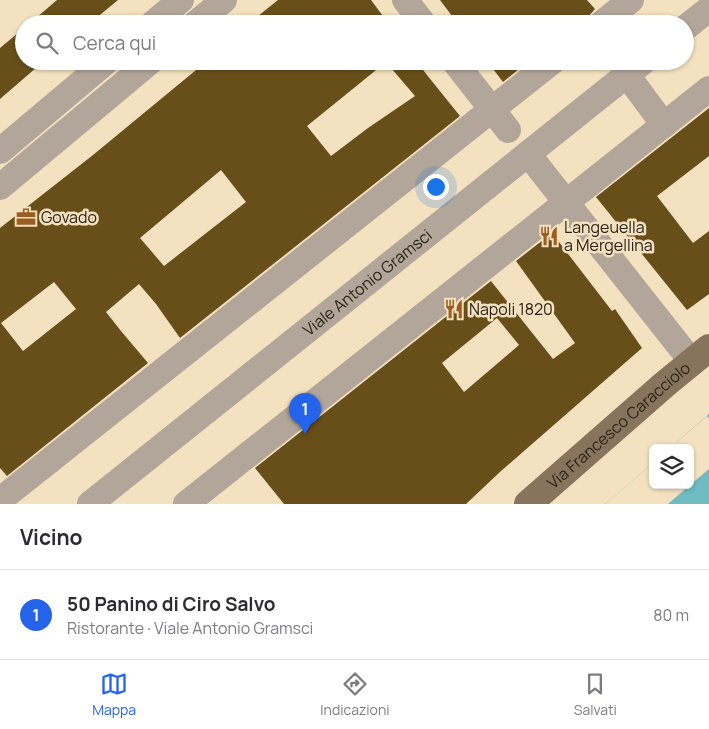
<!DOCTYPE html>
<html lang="it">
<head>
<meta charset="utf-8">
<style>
  body { margin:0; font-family:Manrope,sans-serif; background:#f2f2f3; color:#2b2b33 }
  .controls { position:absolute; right:15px; bottom:15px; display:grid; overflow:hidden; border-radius:8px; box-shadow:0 1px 4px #0004 }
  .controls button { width:45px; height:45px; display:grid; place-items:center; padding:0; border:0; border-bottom:1px solid #e1e1e2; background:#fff; color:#2b2b33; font:25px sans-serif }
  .you { position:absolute; left:435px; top:186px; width:18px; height:18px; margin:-12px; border:4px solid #fff; border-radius:50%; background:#1a73e8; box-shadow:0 0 0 8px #1a73e833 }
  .badge { display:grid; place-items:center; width:32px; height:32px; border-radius:50%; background:#2563eb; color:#fff; font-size:16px; font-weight:700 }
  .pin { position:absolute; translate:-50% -41px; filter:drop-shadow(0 1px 2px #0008) }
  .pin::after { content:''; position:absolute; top:26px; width:18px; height:15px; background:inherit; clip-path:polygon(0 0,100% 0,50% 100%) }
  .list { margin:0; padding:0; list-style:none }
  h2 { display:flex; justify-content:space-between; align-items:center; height:65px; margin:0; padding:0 20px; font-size:21px }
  h2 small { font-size:16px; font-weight:400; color:#7c7c81 }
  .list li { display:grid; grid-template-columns:32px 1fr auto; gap:15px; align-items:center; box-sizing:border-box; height:90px; padding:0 20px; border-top:1px solid #e1e1e2 }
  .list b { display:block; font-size:19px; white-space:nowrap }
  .list p { margin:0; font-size:16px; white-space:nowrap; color:#7c7c81 }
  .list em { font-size:16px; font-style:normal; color:#7c7c81 }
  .icon { flex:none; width:28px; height:28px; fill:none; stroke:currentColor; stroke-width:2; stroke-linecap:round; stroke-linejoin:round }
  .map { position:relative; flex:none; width:709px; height:504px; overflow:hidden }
  .search { position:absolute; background:#fff; box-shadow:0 1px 4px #0004; left:15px; right:15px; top:15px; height:55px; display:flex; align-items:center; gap:12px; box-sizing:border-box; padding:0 18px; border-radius:28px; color:#7c7c81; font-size:19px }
  .sheet { height:155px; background:#fff }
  nav { display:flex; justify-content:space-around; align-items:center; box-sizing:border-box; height:70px; border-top:1px solid #e1e1e2; background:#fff; font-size:14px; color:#7c7c81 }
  nav a { display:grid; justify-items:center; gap:2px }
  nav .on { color:#2563eb }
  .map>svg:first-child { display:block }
  .water { fill:#6ebbc2 }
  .pier { fill:#f4e1bf }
  .building { fill:#684f1a; fill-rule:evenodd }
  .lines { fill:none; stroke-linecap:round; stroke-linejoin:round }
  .minor { stroke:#b2a69a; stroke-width:26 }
  .major { stroke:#88735d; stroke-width:28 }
  .labels { text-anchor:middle; stroke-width:5; stroke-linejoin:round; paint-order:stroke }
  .poi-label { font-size:16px; fill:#2b2417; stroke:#f4e1bf; text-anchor:start }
  .street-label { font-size:16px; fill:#2b2417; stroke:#f4e1bf }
</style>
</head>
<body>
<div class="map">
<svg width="709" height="504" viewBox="0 0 709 504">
  <rect width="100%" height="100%" fill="#f4e1bf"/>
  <!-- water -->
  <path class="water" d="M709,414V504H605L653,463V485H690V448H670Z"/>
  <!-- pier -->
  <g class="pier">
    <path d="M707,416L709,419V469L690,485V448H670Z"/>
    <path d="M653,463V485H690L668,504H605Z"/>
  </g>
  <!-- building -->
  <g class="building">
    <path d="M57,0H118L89,24H29Z"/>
    <path d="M278,0H371L389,24H248Z"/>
    <path d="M440,0H587L595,9L587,18L586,24H458Z"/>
    <path d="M24,28V61H44L0,99V48Z"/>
    <path d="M207,61H416L431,80L460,116L180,338L156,304L139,284L106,312L121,331L148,363L7,476L0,468V228L93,155ZM386,62L415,96L368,128L331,156L307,126ZM221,170L246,202L164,266L140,238ZM54,282L76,309L23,351L1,323Z"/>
    <path d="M487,61H529L503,82Z"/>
    <path d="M709,108V156L657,196L693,243L709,231V294L687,310L596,197Z"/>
    <path d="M552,233L612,311L615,309L642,348L501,471L466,504H284L255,468L491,281L553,359L575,343L516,261ZM497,318L519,345L464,392L442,363Z"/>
  </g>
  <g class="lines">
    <!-- minor -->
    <g class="minor">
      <path d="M405,0L424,24"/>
      <path d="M152,24L181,0"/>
      <path d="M195,24L224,0"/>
      <path d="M601,24L631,0"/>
      <path d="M685,28L709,9"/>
      <path d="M454,61L508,130"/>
      <path d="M627,75L664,125"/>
      <path d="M0,151L107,61"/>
      <path d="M528,154L692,362"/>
      <path d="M0,187L151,61"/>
      <path d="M0,500L553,61"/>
      <path id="s1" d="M90,504L644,61"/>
      <path d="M186,504L709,89"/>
    </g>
    <!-- major -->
    <path class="major" id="s2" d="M528,504L665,384L709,348"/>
  </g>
  <!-- icons -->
  <defs>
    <symbol id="office-bare" viewBox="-9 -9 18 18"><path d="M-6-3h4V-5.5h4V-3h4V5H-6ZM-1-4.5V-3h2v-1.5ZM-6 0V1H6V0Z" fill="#9b5e21" stroke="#f4e1bf" stroke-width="2.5" paint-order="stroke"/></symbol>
    <symbol id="restaurant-bare" viewBox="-9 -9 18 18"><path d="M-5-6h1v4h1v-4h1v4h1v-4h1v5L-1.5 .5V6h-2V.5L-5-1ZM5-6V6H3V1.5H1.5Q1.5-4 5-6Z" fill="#9b5e21" stroke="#f4e1bf" stroke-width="2.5" paint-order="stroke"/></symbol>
  </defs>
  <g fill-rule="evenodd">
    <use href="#office-bare" x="12" y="203" width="28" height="28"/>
    <use href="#restaurant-bare" x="535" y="222" width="28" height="28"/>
    <use href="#restaurant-bare" x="440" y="295" width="28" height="28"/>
  </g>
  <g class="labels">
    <!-- poi labels -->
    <g class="poi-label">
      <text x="41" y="223">Govado</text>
      <text x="564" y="233">Langeuella<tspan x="564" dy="18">a Mergellina</tspan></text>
      <text x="469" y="315">Napoli 1820</text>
    </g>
    <!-- street labels -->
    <g class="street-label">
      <text dy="6" stroke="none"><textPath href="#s1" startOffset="355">Viale Antonio Gramsci</textPath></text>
      <text dy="6" stroke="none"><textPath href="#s2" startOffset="120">Via Francesco Caracciolo</textPath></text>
    </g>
  </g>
</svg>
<div class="controls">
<button><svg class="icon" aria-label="layers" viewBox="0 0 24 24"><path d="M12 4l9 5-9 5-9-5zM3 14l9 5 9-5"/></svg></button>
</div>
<div class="you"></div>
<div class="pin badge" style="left:305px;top:434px">1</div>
<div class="search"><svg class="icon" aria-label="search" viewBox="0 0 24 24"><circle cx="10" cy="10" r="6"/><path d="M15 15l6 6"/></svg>Cerca qui</div>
</div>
<section class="sheet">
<h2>Vicino<small></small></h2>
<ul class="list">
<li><span class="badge">1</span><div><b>50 Panino di Ciro Salvo</b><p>Ristorante · Viale Antonio Gramsci</p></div><em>80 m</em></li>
</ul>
</section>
<nav>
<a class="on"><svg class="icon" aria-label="map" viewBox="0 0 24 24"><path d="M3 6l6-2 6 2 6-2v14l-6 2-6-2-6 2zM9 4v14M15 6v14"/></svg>Mappa</a>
<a><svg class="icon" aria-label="directions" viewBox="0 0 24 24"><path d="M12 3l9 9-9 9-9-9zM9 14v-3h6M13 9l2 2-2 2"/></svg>Indicazioni</a>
<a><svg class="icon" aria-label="saved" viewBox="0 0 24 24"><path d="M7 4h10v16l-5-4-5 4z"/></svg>Salvati</a>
</nav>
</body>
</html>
